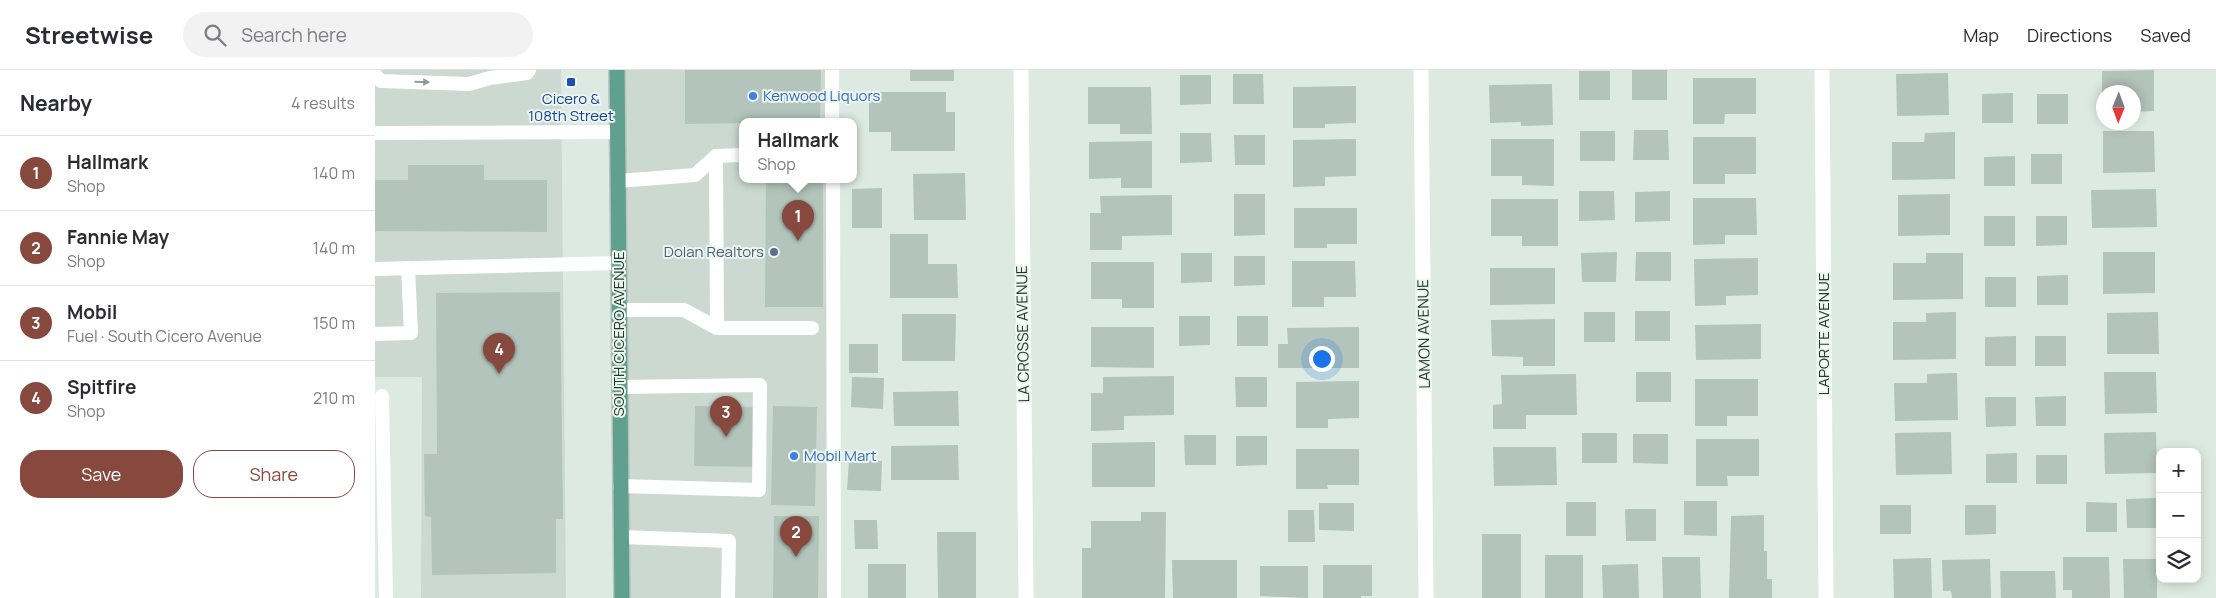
<!DOCTYPE html>
<html lang="en">
<head>
<meta charset="utf-8">
<style>
  body { margin:0; font-family:Manrope,sans-serif; background:#f2f2f3; color:#2b2b33 }
  .controls { position:absolute; right:15px; bottom:15px; display:grid; overflow:hidden; border-radius:10px; box-shadow:0 2px 12px #0003 }
  .controls button { width:45px; height:45px; display:grid; place-items:center; padding:0; border:0; border-bottom:1px solid #e1e1e2; background:#fff; color:#2b2b33; font:25px sans-serif }
  .compass { position:absolute; left:1721px; top:15px; width:45px; height:45px; border-radius:50%; background:#fff; box-shadow:0 2px 12px #0003; rotate:181deg }
  .you { position:absolute; left:946px; top:288px; width:18px; height:18px; margin:-12px; border:4px solid #fff; border-radius:50%; background:#1a73e8; box-shadow:0 0 0 8px #1a73e833 }
  .badge { display:grid; place-items:center; width:32px; height:32px; border-radius:50%; background:#87493e; color:#fff; font-size:16px; font-weight:700 }
  .pin { position:absolute; translate:-50% -41px; filter:drop-shadow(0 1px 2px #0008) }
  .pin::after { content:''; position:absolute; top:26px; width:18px; height:15px; background:inherit; clip-path:polygon(0 0,100% 0,50% 100%) }
  .popup { position:absolute; left:364px; top:48px; width:118px; height:65px; box-sizing:border-box; display:grid; place-content:center; border-radius:10px; background:#fff; filter:drop-shadow(0 1px 4px #0005); font-size:16px; white-space:nowrap; color:#7c7c81 }
  .popup b { font-size:19px; color:#2b2b33 }
  .popup::after { content:''; position:absolute; left:50%; top:100%; margin-left:-10px; border:10px solid transparent; border-top-color:#fff }
  .list { margin:0; padding:0; list-style:none }
  h2 { display:flex; justify-content:space-between; align-items:center; height:65px; margin:0; padding:0 20px; font-size:21px }
  h2 small { font-size:16px; font-weight:400; color:#7c7c81 }
  .list li { display:grid; grid-template-columns:32px 1fr auto; gap:15px; align-items:center; box-sizing:border-box; height:75px; padding:0 20px; border-top:1px solid #e1e1e2 }
  .list b { display:block; font-size:19px; white-space:nowrap }
  .list p { margin:0; font-size:16px; white-space:nowrap; color:#7c7c81 }
  .list em { font-size:16px; font-style:normal; color:#7c7c81 }
  .actions { display:flex; gap:10px; padding:15px 20px }
  .actions a { flex:1; padding:11px 0; border:1px solid #87493e; border-radius:20px; text-align:center; font-size:18px; color:#87493e }
  .actions .main { background:#87493e; color:#fff }
  .icon { flex:none; width:28px; height:28px; fill:none; stroke:currentColor; stroke-width:2; stroke-linecap:round; stroke-linejoin:round }
  .map { position:relative; flex:none; width:1841px; height:528px; overflow:hidden }
  header { display:flex; align-items:center; gap:30px; box-sizing:border-box; height:70px; padding:0 25px; background:#fff; border-bottom:1px solid #e1e1e2 }
  header strong { font-size:24px }
  nav { display:flex; gap:28px; margin-inline-start:auto; font-size:18px }
  .search { width:350px; height:45px; background:#f2f2f3; display:flex; align-items:center; gap:12px; box-sizing:border-box; padding:0 18px; border-radius:28px; color:#7c7c81; font-size:19px }
  main { display:flex }
  aside { flex:1; background:#fff }
  .map>svg:first-child { display:block }
  .built { fill:#cbd9d2 }
  .building { fill:#b2c4bc }
  .lines { fill:none; stroke-linecap:round; stroke-linejoin:round }
  .primary-casing { stroke:#bcc4c1; stroke-width:18 }
  .service { stroke:#fff; stroke-width:14 }
  .minor { stroke:#fff; stroke-width:15 }
  .primary { stroke:#5fa18d; stroke-width:15 }
  .oneway { fill:#8e9c98 }
  .transit-dot { fill:#1a4fb4; stroke:#edf6f1; stroke-width:2 }
  .shop-dot { fill:#3f7fe0; stroke:#edf6f1; stroke-width:2 }
  .service-dot { fill:#5c6f8a; stroke:#edf6f1; stroke-width:2 }
  .labels { text-anchor:middle; stroke-width:4; stroke-linejoin:round; paint-order:stroke }
  .shop-label { font-size:15px; fill:#366cbe; stroke:#edf6f1; text-anchor:start }
  .transit-label { font-size:15px; fill:#164399; stroke:#edf6f1 }
  .service-label { font-size:15px; fill:#4e5e75; stroke:#edf6f1; text-anchor:end }
  .street-label { font-size:15px; fill:#1e3930; stroke:#edf6f1 }
</style>
</head>
<body>
<header>
<strong>Streetwise</strong>
<div class="search"><svg class="icon" aria-label="search" viewBox="0 0 24 24"><circle cx="10" cy="10" r="6"/><path d="M15 15l6 6"/></svg>Search here</div>
<nav><a>Map</a><a>Directions</a><a>Saved</a></nav>
</header>
<main>
<aside>
<h2>Nearby<small>4 results</small></h2>
<ul class="list">
<li><span class="badge">1</span><div><b>Hallmark</b><p>Shop</p></div><em>140 m</em></li>
<li><span class="badge">2</span><div><b>Fannie May</b><p>Shop</p></div><em>140 m</em></li>
<li><span class="badge">3</span><div><b>Mobil</b><p>Fuel · South Cicero Avenue</p></div><em>150 m</em></li>
<li><span class="badge">4</span><div><b>Spitfire</b><p>Shop</p></div><em>210 m</em></li>
</ul>
<div class="actions"><a class="main">Save</a><a>Share</a></div>
</aside>
<div class="map">
<svg width="1841" height="528" viewBox="0 0 1841 528">
  <rect width="100%" height="100%" fill="#ddeae3"/>
  <!-- built -->
  <g class="built">
    <path d="M0,0H186L191,528H46L47,307H0Z"/>
    <path d="M242,0H457V52H368V110H458L459,528H247Z"/>
  </g>
  <!-- building -->
  <g class="building">
    <path d="M310,0H446L445,52L310,54Z"/>
    <rect x="535" y="0" width="44" height="11"/>
    <rect x="1257" y="0" width="35" height="30"/>
    <path d="M1779,0V41L1758,42V22H1727V1Z"/>
    <rect x="1204" y="1" width="31" height="29"/>
    <path d="M1573,3L1574,45L1522,46L1521,4Z"/>
    <path d="M858,4H888L889,34H858Z"/>
    <path d="M805,5H836V34L805,35Z"/>
    <path d="M1318,8H1381V44H1350L1349,54H1318Z"/>
    <path d="M1177,14L1178,55L1146,56V52L1115,53L1114,15Z"/>
    <path d="M981,16V53L950,54V58H918V17Z"/>
    <path d="M713,17H776L777,64H745V54H713Z"/>
    <path d="M494,22H571V42H580V81H516V62H494Z"/>
    <path d="M1638,23V53H1607V24Z"/>
    <rect x="1662" y="24" width="31" height="30"/>
    <path d="M1259,60H1293L1294,90H1258Z"/>
    <rect x="1205" y="61" width="35" height="30"/>
    <path d="M1728,61H1779L1780,102L1728,103Z"/>
    <path d="M1580,62V109L1517,110V72H1549L1550,63Z"/>
    <path d="M805,63H836L837,92L805,93Z"/>
    <path d="M859,65H890V95H860Z"/>
    <path d="M1318,67H1381V104H1350V114H1318Z"/>
    <path d="M981,69V106L950,107V116L918,117V70Z"/>
    <path d="M1116,69H1179V116L1147,115V106H1116Z"/>
    <path d="M777,71V118H746V108L714,109V72Z"/>
    <rect x="1656" y="84" width="31" height="30"/>
    <path d="M1640,86V116H1609V87Z"/>
    <path d="M33,95H109V110H172V162L0,161V110H33Z"/>
    <path d="M590,103L591,150H539L538,104Z"/>
    <path d="M391,110H448V237H390Z"/>
    <path d="M507,118V158H477V119Z"/>
    <path d="M1781,119L1782,157L1717,158L1716,120Z"/>
    <path d="M1204,121H1239L1240,150L1204,151Z"/>
    <path d="M1295,121V151L1260,152V122Z"/>
    <path d="M859,124H890V165L859,166Z"/>
    <path d="M1575,124V165L1523,166V125Z"/>
    <path d="M797,125V165L747,166V180H715V143H726L725,126Z"/>
    <path d="M1318,128H1381L1382,165H1350V174L1318,175Z"/>
    <path d="M1116,129H1183V176H1147V166H1116Z"/>
    <path d="M919,138H982V174H952V178H919Z"/>
    <rect x="1609" y="146" width="31" height="30"/>
    <path d="M1661,146H1692V175L1661,176Z"/>
    <path d="M515,164H553V194H582L583,228H515Z"/>
    <path d="M1242,182L1241,212H1207L1206,183Z"/>
    <path d="M1261,182H1296V211H1260Z"/>
    <path d="M1728,182H1780V223L1728,224Z"/>
    <path d="M806,183H837V212L806,213Z"/>
    <path d="M1551,183H1588V229L1518,230V193H1551Z"/>
    <path d="M859,186H890V215L859,216Z"/>
    <path d="M1383,188V225L1351,226V235L1320,236L1319,189Z"/>
    <path d="M917,191H980L981,227H949V237H917Z"/>
    <path d="M716,192H779V238H747V229H716Z"/>
    <path d="M1115,198H1180V234L1115,235Z"/>
    <path d="M1693,205V235H1662V206Z"/>
    <rect x="1610" y="207" width="31" height="30"/>
    <path d="M185,222L188,449H181V503L57,505L56,447L50,446L49,384H62L61,223Z"/>
    <rect x="1260" y="241" width="35" height="30"/>
    <rect x="1209" y="242" width="31" height="30"/>
    <path d="M1581,242V289L1518,290V252H1551V243Z"/>
    <path d="M1783,242L1784,284H1732V243Z"/>
    <path d="M527,244H581L580,291H527Z"/>
    <path d="M804,246H835V275L804,276Z"/>
    <rect x="862" y="246" width="31" height="30"/>
    <path d="M1180,249V296H1148V287L1117,286L1116,250Z"/>
    <path d="M1386,254V289L1321,290L1320,255Z"/>
    <path d="M716,257H779V298L716,297Z"/>
    <path d="M984,257V298H903V274H913L912,258Z"/>
    <path d="M1641,266V296H1610V267Z"/>
    <rect x="1660" y="266" width="31" height="30"/>
    <rect x="474" y="274" width="29" height="29"/>
    <rect x="1261" y="302" width="35" height="30"/>
    <path d="M1729,302H1781L1782,343L1730,344Z"/>
    <path d="M1582,303L1583,350L1520,351L1519,313H1552V304Z"/>
    <path d="M1201,304L1202,345H1151V359H1118V335L1127,334L1126,305Z"/>
    <path d="M799,306V345L749,346V360L716,361V323H728V307Z"/>
    <path d="M477,307L509,308L508,339L476,337Z"/>
    <path d="M860,307H892V337H861Z"/>
    <path d="M1320,309H1383V346H1352V356H1320Z"/>
    <path d="M984,311V348L953,349V358H921V312Z"/>
    <path d="M583,321L584,356H519L518,322Z"/>
    <path d="M1691,326V356H1661L1660,327Z"/>
    <path d="M1610,327H1641V356L1611,357Z"/>
    <path d="M320,336L382,337L381,397L319,396Z"/>
    <path d="M398,336L442,337L440,436L396,435Z"/>
    <path d="M1576,362L1577,404L1521,405L1520,363Z"/>
    <path d="M1781,362L1782,403L1730,404L1729,363Z"/>
    <rect x="1207" y="363" width="35" height="30"/>
    <path d="M1258,364H1293V394L1258,393Z"/>
    <path d="M809,365H841V395H810Z"/>
    <path d="M861,366H892V395L861,396Z"/>
    <path d="M1321,369H1384V406H1352L1353,416H1321Z"/>
    <path d="M780,372V417H717V373Z"/>
    <path d="M583,375L584,410H516V376Z"/>
    <path d="M1118,377H1181L1182,415L1119,416Z"/>
    <path d="M921,379H984V415H952L953,419H921Z"/>
    <path d="M1642,383V413H1611V384Z"/>
    <rect x="1661" y="385" width="31" height="29"/>
    <path d="M474,390L507,391L506,421L472,420Z"/>
    <path d="M1782,428V458H1752L1751,429Z"/>
    <path d="M1309,431H1342V466L1309,465Z"/>
    <rect x="1191" y="432" width="30" height="34"/>
    <path d="M1711,432L1742,433V462H1711Z"/>
    <path d="M944,433H979V461L944,460Z"/>
    <rect x="1505" y="435" width="31" height="29"/>
    <path d="M1590,435H1621V464L1590,465Z"/>
    <path d="M1250,439H1281V471H1251Z"/>
    <path d="M913,440H939L940,472H913Z"/>
    <path d="M766,442H791L790,528H707V478H716V451H766Z"/>
    <path d="M1389,445V481H1392V509H1397V528H1354L1356,446Z"/>
    <path d="M399,446H444L443,528H398Z"/>
    <path d="M479,450H502L503,479H480Z"/>
    <path d="M562,462H601V528H563Z"/>
    <rect x="1107" y="464" width="39" height="64"/>
    <rect x="1170" y="485" width="38" height="43"/>
    <path d="M1287,487H1325L1326,528H1288Z"/>
    <path d="M1688,487H1734L1735,528H1697V520H1688Z"/>
    <path d="M1556,488L1557,528H1519L1518,489Z"/>
    <path d="M1615,489L1616,528H1577L1576,521H1568L1567,490Z"/>
    <path d="M1748,489H1782V528H1749Z"/>
    <path d="M797,490H862V528H798Z"/>
    <rect x="493" y="494" width="38" height="34"/>
    <path d="M1263,494L1264,528H1228L1227,495Z"/>
    <path d="M948,495H997V526H986V528H948Z"/>
    <path d="M885,496H933V528L885,526Z"/>
    <path d="M1625,501H1680L1681,528H1626Z"/>
  </g>
  <g class="lines">
    <defs>
      <path id="primary" d="M242,0L247,528"/>
    </defs>
    <!-- primary casing -->
    <use href="#primary" class="primary-casing"/>
    <!-- service -->
    <g class="service">
      <path d="M457,0V52"/>
      <path d="M0,5L6,11L94,14L115,8L152,3L154,0"/>
      <path d="M0,63L243,62"/>
      <path d="M341,86L342,258"/>
      <path d="M458,110L459,528"/>
      <path d="M243,111L320,105L341,86L368,85"/>
      <path d="M0,199L244,193"/>
      <path d="M244,240H309L342,258H437"/>
      <path d="M0,264L36,263L33,198"/>
      <path d="M245,317L385,315L384,420L245,416"/>
      <path d="M7,326L11,528"/>
      <path d="M246,467L354,471L353,528"/>
    </g>
    <!-- minor -->
    <g class="minor">
      <path d="M646,0L651,528"/>
      <path d="M1046,0L1051,528"/>
      <path d="M1447,0L1451,528"/>
    </g>
    <!-- primary -->
    <use href="#primary" class="primary"/>
  </g>
  <!-- one-way arrows -->
  <defs><path id="oneway-solid" d="M-6-.8H1V-3.2L6.5 0L1 3.2V.8H-6Z" transform="scale(1.25)"/></defs>
  <use class="oneway" href="#oneway-solid" transform="translate(47 12) rotate(2)"/>
  <!-- markers -->
  <rect class="transit-dot" x="191" y="7" width="10" height="10" rx="2.5"/>
  <g class="shop-dot">
    <circle cx="378" cy="26" r="5"/>
    <circle cx="419" cy="386" r="5"/>
  </g>
  <circle class="service-dot" cx="399" cy="182" r="5"/>
  <g class="labels">
    <!-- shop labels -->
    <g class="shop-label">
      <text x="388" y="31">Kenwood Liquors</text>
      <text x="429" y="391">Mobil Mart</text>
    </g>
    <!-- transit labels -->
    <g class="transit-label">
      <text x="196" y="34">Cicero &amp;<tspan x="196" dy="17">108th Street</tspan></text>
    </g>
    <!-- service labels -->
    <g class="service-label">
      <text x="389" y="187">Dolan Realtors</text>
    </g>
    <!-- street labels -->
    <g class="street-label">
      <text transform="translate(244 264) rotate(-90)" y="5">SOUTH CICERO AVENUE</text>
      <text transform="translate(648 264) rotate(-91)" y="5">LA CROSSE AVENUE</text>
      <text transform="translate(1049 264) rotate(-91)" y="5">LAMON AVENUE</text>
      <text transform="translate(1449 264) rotate(-90)" y="5">LAPORTE AVENUE</text>
    </g>
  </g>
</svg>
<div class="controls">
<button>+</button>
<button>−</button>
<button><svg class="icon" aria-label="layers" viewBox="0 0 24 24"><path d="M12 4l9 5-9 5-9-5zM3 14l9 5 9-5"/></svg></button>
</div>
<svg class="compass" viewBox="-18 -18 36 36"><path d="M0-13l5 13h-10z" fill="#e53935"/><path d="M0 13l5-13h-10z" fill="#7c7c81"/></svg>
<div class="you"></div>
<div class="pin badge" style="left:423px;top:171px">1</div>
<div class="popup"><b>Hallmark</b>Shop</div>
<div class="pin badge" style="left:421px;top:487px">2</div>
<div class="pin badge" style="left:351px;top:367px">3</div>
<div class="pin badge" style="left:124px;top:304px">4</div>
</div>
</main>
</body>
</html>
